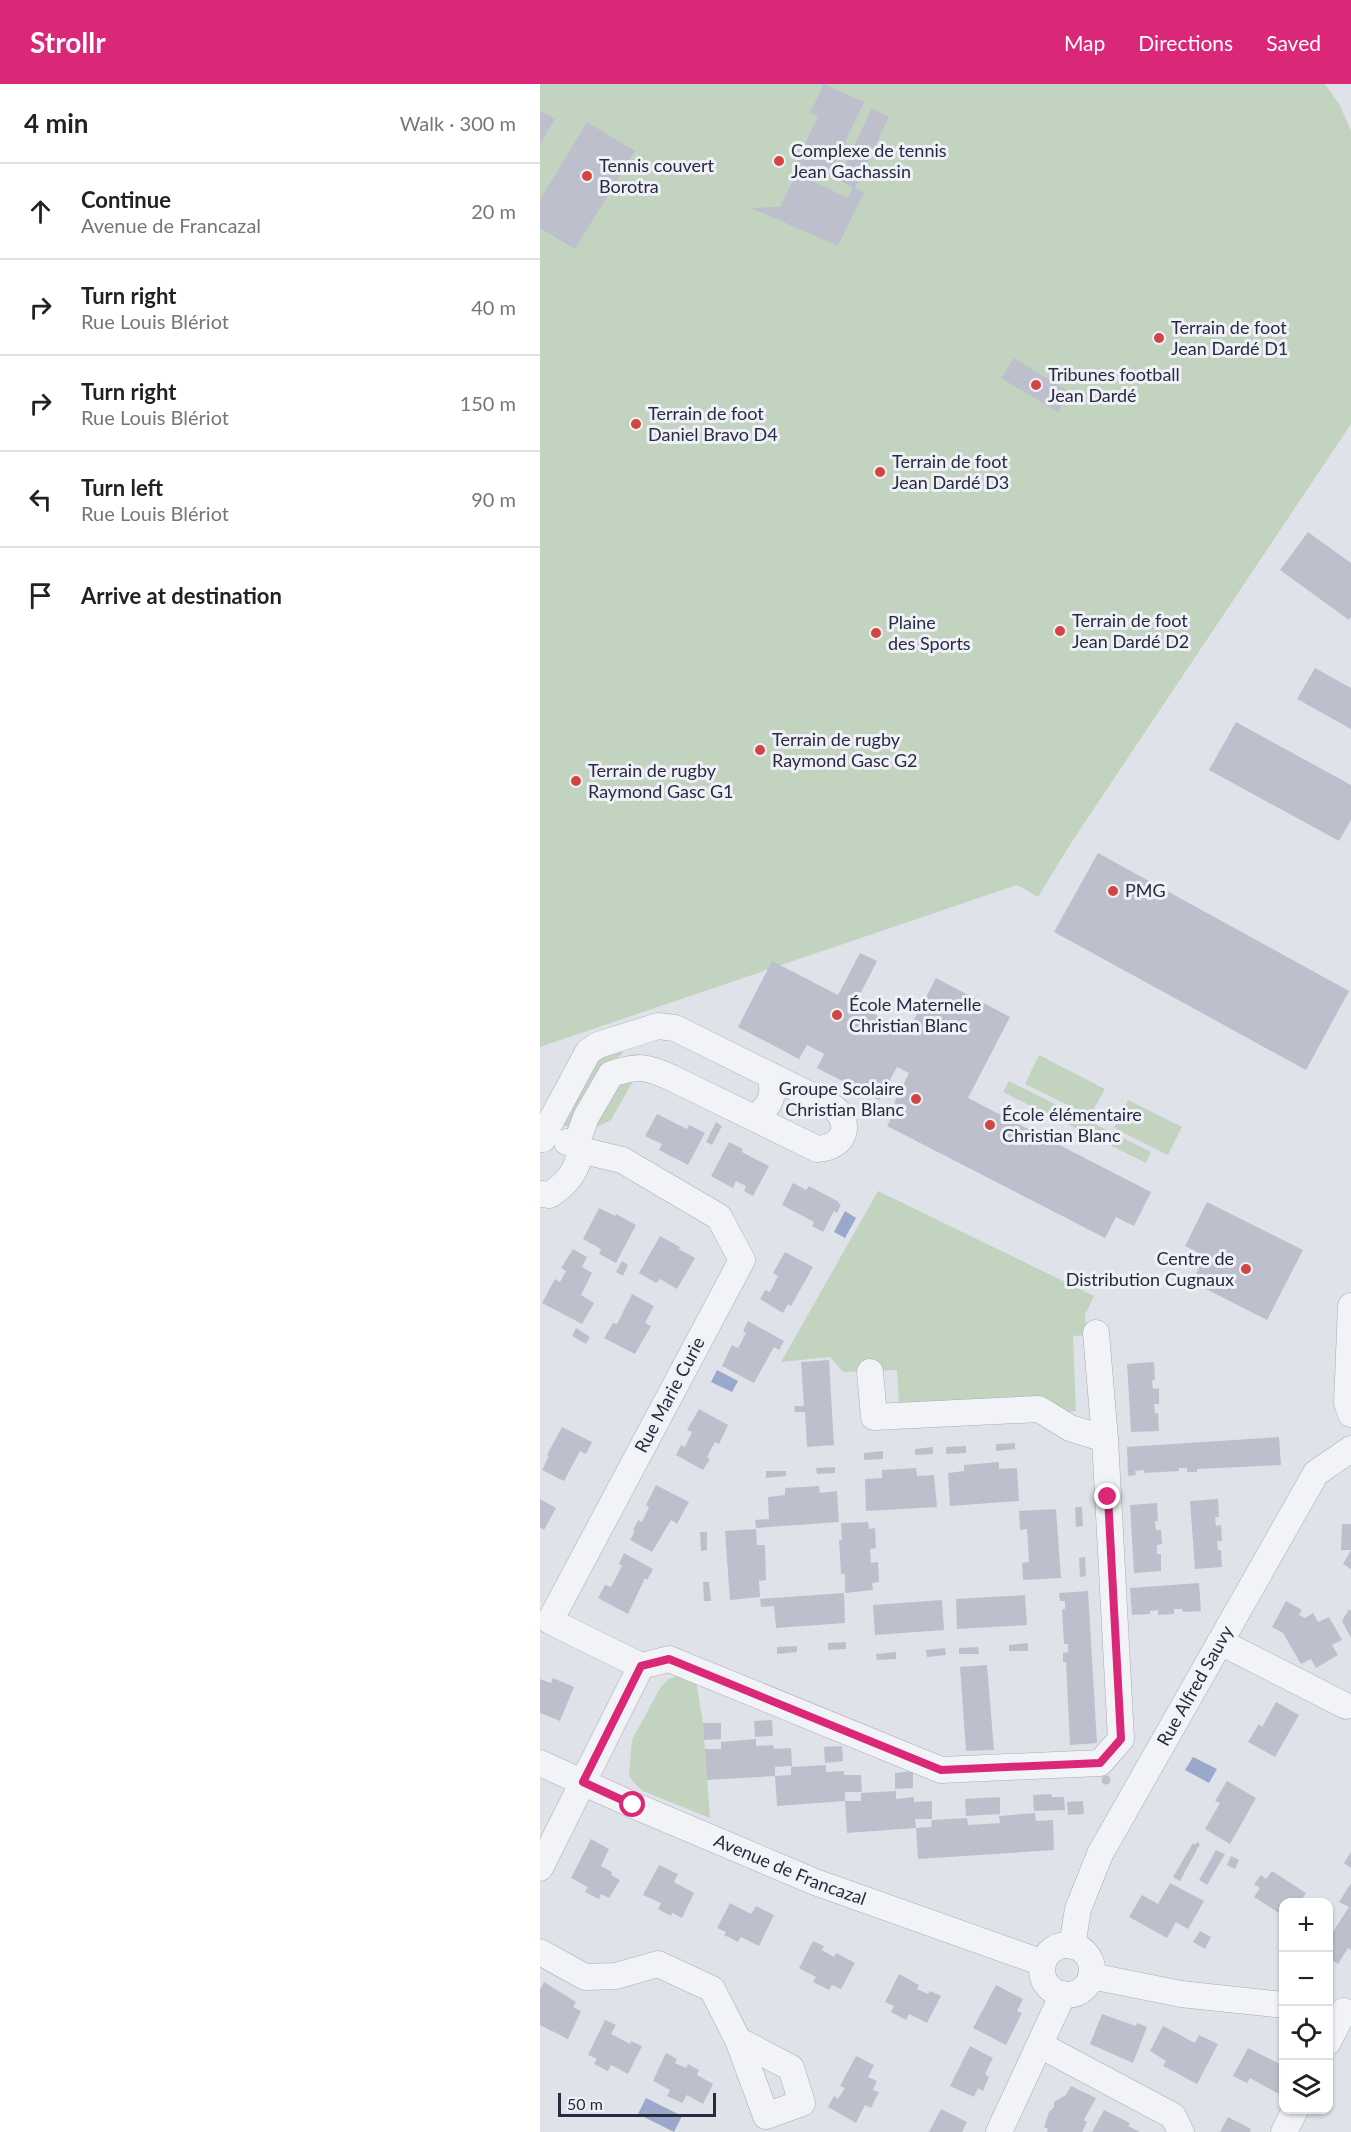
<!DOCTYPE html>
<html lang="en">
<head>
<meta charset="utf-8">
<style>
  body { margin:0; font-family:Lato,sans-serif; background:#f6f6f6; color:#222 }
  .controls { position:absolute; right:18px; bottom:18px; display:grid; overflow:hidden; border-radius:12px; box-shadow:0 2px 4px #0004 }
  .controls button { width:54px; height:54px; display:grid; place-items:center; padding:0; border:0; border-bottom:2px solid #e0e0e0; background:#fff; color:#222; font:30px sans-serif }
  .scale { position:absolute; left:18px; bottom:15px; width:158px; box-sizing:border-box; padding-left:6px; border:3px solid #282c41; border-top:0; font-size:16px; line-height:21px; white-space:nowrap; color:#282c41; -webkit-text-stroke:4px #eff1f7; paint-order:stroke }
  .stop { position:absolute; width:18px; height:18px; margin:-14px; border:4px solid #db2777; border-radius:50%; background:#fff }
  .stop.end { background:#db2777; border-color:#fff; box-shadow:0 2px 6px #0008 }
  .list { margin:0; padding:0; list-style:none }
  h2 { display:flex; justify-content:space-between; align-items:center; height:78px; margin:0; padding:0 24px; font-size:26px }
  h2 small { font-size:20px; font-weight:400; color:#767676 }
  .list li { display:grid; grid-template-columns:39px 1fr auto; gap:18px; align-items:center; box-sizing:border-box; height:96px; padding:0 24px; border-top:2px solid #e0e0e0 }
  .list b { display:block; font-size:22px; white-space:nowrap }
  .list p { margin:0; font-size:20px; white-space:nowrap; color:#767676 }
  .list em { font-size:20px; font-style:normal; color:#767676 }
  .icon { flex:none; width:33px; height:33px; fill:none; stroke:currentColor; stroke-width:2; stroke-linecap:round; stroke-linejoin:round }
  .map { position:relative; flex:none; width:811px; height:2048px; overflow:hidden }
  header { display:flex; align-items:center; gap:36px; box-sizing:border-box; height:84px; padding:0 30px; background:#db2777; color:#fff }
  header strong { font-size:28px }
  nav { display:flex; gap:33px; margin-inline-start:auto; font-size:21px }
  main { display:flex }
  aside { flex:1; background:#fff }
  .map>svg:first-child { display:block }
  .green { fill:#c2d3c0 }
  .water { fill:#99a8cb }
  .building { fill:#bdc0cc }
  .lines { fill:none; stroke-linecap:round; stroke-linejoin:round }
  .minor-casing { stroke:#a9abb7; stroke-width:27 }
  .minor { stroke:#f2f3f7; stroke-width:26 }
  .route { stroke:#db2777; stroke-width:8 }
  .poi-dot { fill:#d34540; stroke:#eff1f7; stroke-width:2 }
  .labels { text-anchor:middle; stroke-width:6; stroke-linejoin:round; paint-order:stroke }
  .poi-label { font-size:18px; fill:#282c41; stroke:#eff1f7; text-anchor:start }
  .street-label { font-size:18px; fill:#282c41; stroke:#eff1f7 }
</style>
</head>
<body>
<header>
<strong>Strollr</strong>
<nav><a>Map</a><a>Directions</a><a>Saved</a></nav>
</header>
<main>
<aside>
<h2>4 min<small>Walk · 300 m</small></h2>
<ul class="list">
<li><svg class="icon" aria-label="ahead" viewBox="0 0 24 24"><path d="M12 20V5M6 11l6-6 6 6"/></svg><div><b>Continue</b><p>Avenue de Francazal</p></div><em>20 m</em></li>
<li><svg class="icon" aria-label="right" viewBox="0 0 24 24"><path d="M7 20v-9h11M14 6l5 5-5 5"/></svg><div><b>Turn right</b><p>Rue Louis Blériot</p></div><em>40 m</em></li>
<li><svg class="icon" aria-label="right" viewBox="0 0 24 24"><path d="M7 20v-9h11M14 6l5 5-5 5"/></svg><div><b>Turn right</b><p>Rue Louis Blériot</p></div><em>150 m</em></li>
<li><svg class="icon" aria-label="left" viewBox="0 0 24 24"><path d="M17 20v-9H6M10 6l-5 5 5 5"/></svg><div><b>Turn left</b><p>Rue Louis Blériot</p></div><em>90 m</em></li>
<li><svg class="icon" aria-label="arrive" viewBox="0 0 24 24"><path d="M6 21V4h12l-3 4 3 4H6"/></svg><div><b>Arrive at destination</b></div></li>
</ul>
</aside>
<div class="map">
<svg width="811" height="2048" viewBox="0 0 811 2048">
  <rect width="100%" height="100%" fill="#e0e2e9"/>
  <!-- green -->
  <g class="green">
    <path d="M0,0H785L799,20L811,46V340L531,759L498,813L477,801L0,963Z"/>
    <path d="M80,961L83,969L73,977L32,1044L22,1041L52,982L64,970Z"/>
    <path d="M499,971L565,1005L550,1032L485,1000Z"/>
    <path d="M74,996L93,997L71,1036L57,1043V1034Z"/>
    <path d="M469,997L611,1068L606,1079L463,1008Z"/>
    <path d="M588,1016L642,1043L628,1071L574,1044Z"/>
    <path d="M338,1107L554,1212L545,1231L547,1251L533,1252L536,1327L522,1329L359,1321L357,1286L303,1288L290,1273L241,1278Z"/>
    <path d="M139,1592L156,1597L163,1639L170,1734L103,1707L93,1698L89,1691L92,1656L120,1604L128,1595Z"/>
  </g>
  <!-- water -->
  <g class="water">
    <path d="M305,1127L316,1134L305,1154L294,1148Z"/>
    <path d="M177,1286L198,1297L192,1308L171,1298Z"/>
    <path d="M653,1673L677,1685L669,1699L645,1686Z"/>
    <path d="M106,2014L142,2032L134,2048L98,2030Z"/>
  </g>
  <!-- building -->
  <g class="building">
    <path d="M284,0L324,18L289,92L270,83L266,94L308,114L313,103L298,96L332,24L349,33L315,104L324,108L298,162L211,124L240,123L261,79L257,77L278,32L270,29Z"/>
    <path d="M0,27L15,35L0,60Z"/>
    <path d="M47,38L95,67L35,165L0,144V116Z"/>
    <path d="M474,274L530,308L518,328L461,294Z"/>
    <path d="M768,448L811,479V533L809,536L740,486Z"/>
    <path d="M775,584L811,604V645L757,615Z"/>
    <path d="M696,638L811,701V736L799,757L669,686Z"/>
    <path d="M558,769L809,907L766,986L514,848Z"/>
    <path d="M320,869L337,877L315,920L377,952L381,945L372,940L396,894L470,933L428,1014L611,1108L594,1142L576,1133L565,1154L347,1042L358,1021L354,1019L369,989L357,983L339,1016L277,984L284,970L267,961L259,975L198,943L232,877L298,911Z"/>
    <path d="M117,1030L147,1045L149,1041L165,1049L148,1081L119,1066L122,1060L105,1052Z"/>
    <path d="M176,1038L182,1042L172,1061L166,1058Z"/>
    <path d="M189,1058L203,1065L202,1068L229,1082L213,1112L204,1107L206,1102L196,1097L193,1104L171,1092Z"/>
    <path d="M253,1099L266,1106L269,1102L299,1118L298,1119L301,1121L297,1129L294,1127L283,1148L272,1142L274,1138L242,1121Z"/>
    <path d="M667,1118L763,1166L727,1236L652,1198L665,1172L645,1162Z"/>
    <path d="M59,1124L75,1132L76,1130L96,1141L76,1179L59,1170L61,1165L43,1155Z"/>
    <path d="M120,1152L140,1163L139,1165L155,1174L137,1205L120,1195L116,1199L99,1189Z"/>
    <path d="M33,1165L47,1173L42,1183L52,1189L41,1211L54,1219L42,1240L2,1219L15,1195L20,1198L26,1187L21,1184Z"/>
    <path d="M245,1168L273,1183L251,1222L248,1220L243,1229L220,1215L225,1206L230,1208L238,1192L233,1189Z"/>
    <path d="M82,1177L88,1181L83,1192L76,1188Z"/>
    <path d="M92,1210L114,1222L105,1239L111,1242L95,1270L64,1254L73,1239L77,1240Z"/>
    <path d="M208,1237L244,1257L239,1266L234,1263L214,1299L182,1282L192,1261L198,1264L206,1249L203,1247Z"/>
    <path d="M36,1244L50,1253L46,1260L32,1252Z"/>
    <path d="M289,1276L294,1361L267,1363L265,1328H255L254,1322H264L261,1278Z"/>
    <path d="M614,1278L615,1296H612L613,1305L619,1304V1320H614L615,1329H618L619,1347L591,1348L587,1280Z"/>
    <path d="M159,1325L188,1341L179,1360L175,1358L167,1373L170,1375L163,1386L136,1371L141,1361L145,1363L152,1348L147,1346Z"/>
    <path d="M22,1343L52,1358L46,1370L40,1367L24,1397L2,1386L9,1372L7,1371Z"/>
    <path d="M739,1353L741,1381L657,1385V1388H647V1384H639V1387L604,1389V1386L595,1387L596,1391L588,1392L587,1363Z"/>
    <path d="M475,1359V1365L456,1367V1360Z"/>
    <path d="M426,1362V1369L406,1370V1363Z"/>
    <path d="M393,1363V1370L375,1371V1365Z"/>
    <path d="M343,1367V1375L324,1376V1369Z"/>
    <path d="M459,1378V1385L477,1384L479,1417L410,1422L408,1389L424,1387V1381Z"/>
    <path d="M295,1383V1389L277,1390L276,1384Z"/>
    <path d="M376,1384L377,1392L394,1391L397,1423L326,1427L325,1395L342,1394V1386Z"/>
    <path d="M226,1387H246V1392L226,1394Z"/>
    <path d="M116,1401L149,1418L137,1440L131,1436L112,1468L90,1456L95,1447L93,1446L98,1436L102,1438L109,1423L106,1421Z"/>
    <path d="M279,1402L280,1409L297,1407L299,1438L216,1444L215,1436L229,1435L228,1413L245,1411V1404Z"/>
    <path d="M0,1415L16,1424L4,1446L0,1443Z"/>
    <path d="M678,1415L679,1433H675L676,1442L681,1441L682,1457H677L678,1466H681L682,1483L655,1485L650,1417Z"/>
    <path d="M617,1419L618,1437H615L616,1446H621L622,1460L617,1461V1470H621V1487L594,1489L590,1421Z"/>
    <path d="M535,1423H542L543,1442L536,1443Z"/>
    <path d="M516,1425L521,1494L483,1496L482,1479L489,1478L487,1445L480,1446L479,1427Z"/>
    <path d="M328,1438L329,1445L335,1444L336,1464L330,1465L331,1479L338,1478L339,1498L332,1499L333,1506L305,1509V1490H301L299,1456H302L301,1439Z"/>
    <path d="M802,1440H811V1485L803,1480L811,1466H801Z"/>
    <path d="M216,1445L217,1461H225L226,1496L219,1497L220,1513L190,1516L185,1447Z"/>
    <path d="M160,1448H167V1466L161,1467Z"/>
    <path d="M84,1469L113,1485L107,1496L105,1494L88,1530L58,1514L65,1501L71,1503L82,1482L79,1480Z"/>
    <path d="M545,1473L546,1492L540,1493L539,1474Z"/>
    <path d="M163,1498H169L171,1517H164Z"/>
    <path d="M659,1499L661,1527L643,1528L642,1525H634V1530L618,1531V1526L610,1527V1530L592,1531L590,1504Z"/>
    <path d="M548,1507L557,1659L530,1661L526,1578H523V1569L528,1568V1560H524L522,1525H525V1517H520L519,1509Z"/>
    <path d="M304,1509L305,1539L236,1544L234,1522L221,1523L220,1515Z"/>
    <path d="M485,1511L487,1541L417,1545L416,1515Z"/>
    <path d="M402,1516L404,1546L335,1551L333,1521Z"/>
    <path d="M746,1517L762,1526L759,1531L765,1534L773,1529L778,1538L789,1533L802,1556L792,1561L798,1571L776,1584L771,1575L761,1580L743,1549L732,1543Z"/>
    <path d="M809,1525L811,1527V1554L802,1537Z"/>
    <path d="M306,1558V1565L288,1566V1559Z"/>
    <path d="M488,1559V1567H469V1561Z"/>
    <path d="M257,1562V1568L237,1570V1563Z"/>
    <path d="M438,1563L439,1570H419V1564Z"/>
    <path d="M405,1564L406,1571L387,1573L386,1566Z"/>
    <path d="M356,1568V1575L337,1576L336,1570Z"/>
    <path d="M447,1581L454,1666L426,1667L420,1583Z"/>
    <path d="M13,1594L34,1603L20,1637L0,1629V1595L11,1599Z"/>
    <path d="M736,1618L759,1631L735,1673L708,1658L719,1640L722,1643Z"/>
    <path d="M232,1636L233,1652L215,1653L214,1637Z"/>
    <path d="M163,1639H181V1655L164,1656Z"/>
    <path d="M216,1655V1662L233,1661L234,1665L251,1664L252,1682L235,1683V1692L251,1691V1683L286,1681V1688L304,1687V1691H321L322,1708H305V1717H321V1709L356,1707V1715L374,1713V1718L392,1717V1735H375L376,1744L307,1749L305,1717L237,1722L235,1692L167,1696L165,1665H181V1658Z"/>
    <path d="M302,1662L303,1677L285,1679L284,1663Z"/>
    <path d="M373,1687V1704L355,1705V1689Z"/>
    <circle cx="566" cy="1696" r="4.5"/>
    <path d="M687,1697L716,1714L690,1760L665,1745L680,1719L675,1717Z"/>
    <path d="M511,1710L512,1713H524L525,1726L494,1727L493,1711Z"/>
    <path d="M460,1713V1730L426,1732L425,1715Z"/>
    <path d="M543,1717L544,1730L528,1731L527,1718Z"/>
    <path d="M495,1729L496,1737L513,1736L514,1766L378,1775L376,1744L391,1743L392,1736L427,1734L428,1741L460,1739L459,1732Z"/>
    <path d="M51,1755L69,1765L61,1782L72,1788L71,1791L80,1796L69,1814L61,1810L59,1815L45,1808L48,1803L31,1794Z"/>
    <path d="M657,1758L660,1760L640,1797L633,1793L653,1759L655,1761Z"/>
    <path d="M676,1766L685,1770L667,1801L659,1796Z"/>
    <path d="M811,1768V1784L804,1779Z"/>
    <path d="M691,1772L699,1776L695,1785L687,1781Z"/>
    <path d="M119,1781L138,1790L134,1798L154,1809L142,1834L132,1829L131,1832L118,1825L121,1819L103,1811Z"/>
    <path d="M732,1787L766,1809L760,1818H744V1832L714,1813L720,1804L714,1800L721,1791L726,1795Z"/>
    <path d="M630,1799L664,1817L648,1845L636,1838L627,1854L589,1833L602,1811L618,1820Z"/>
    <path d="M811,1799V1824L799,1818Z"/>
    <path d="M190,1819L211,1830L216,1822L234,1831L219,1862L201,1853L198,1858L184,1851L186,1848L177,1844Z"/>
    <path d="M809,1823L811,1825V1866L808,1864L798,1880L789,1874V1854Z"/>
    <path d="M660,1847L671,1853L665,1865L653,1858Z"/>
    <path d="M273,1857L284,1862L282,1866L294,1873L296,1869L315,1879L301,1905L292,1901L289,1906L273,1898L276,1893L259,1884Z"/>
    <path d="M359,1890L379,1901L377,1905L388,1910L390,1907L401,1912L387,1939L369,1930L366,1936L351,1928L354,1922L345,1918Z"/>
    <path d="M4,1898L36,1918L33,1923L41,1927L28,1955L0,1941V1906Z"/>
    <path d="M456,1901L483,1915L477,1927L482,1929L466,1961L433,1944Z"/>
    <path d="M562,1930L596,1942L597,1939L607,1943L593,1979L550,1960Z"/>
    <path d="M65,1936L76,1941L71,1950L90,1960L91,1957L102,1962L88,1990L71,1981L68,1987L54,1980L57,1975L48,1971Z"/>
    <path d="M623,1942L655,1959L659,1951L678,1960L657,2000L623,1982L626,1977L610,1967Z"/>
    <path d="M430,1962L453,1974L445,1990L449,1993L443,2007L438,2004L434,2013L410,2002Z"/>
    <path d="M708,1964L744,1982V2002L739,2010L710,1994L707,1999L693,1992Z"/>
    <path d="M126,1969L137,1975L135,1979L146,1984L148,1980L159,1986L157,1991L173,2000L163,2020L147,2011L142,2019L127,2012L130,2006L113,1997Z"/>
    <path d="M316,1972L334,1981L328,1993L337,1997L333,2006L339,2008L331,2024L325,2021L316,2039L288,2023L294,2012L298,2015L305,2004L300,2002Z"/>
    <path d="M531,2002L556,2014L544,2036L547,2038L542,2048H507L508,2045L504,2043L509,2028L514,2023V2018L526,2011Z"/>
    <path d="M401,2025L427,2038L422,2048H389Z"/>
    <path d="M564,2026L590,2039L588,2042L600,2048H552Z"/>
    <path d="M688,2033L711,2045L710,2048H680Z"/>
  </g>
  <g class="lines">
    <defs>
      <g id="minor">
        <path d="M215,1034C230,1022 236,1011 230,991"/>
        <path d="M3,1055L6,1046L48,968L58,961L118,942L135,944L290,1021C314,1037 306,1064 277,1065L132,994C104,982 101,981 71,990L46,1033L36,1061"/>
        <path d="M40,1066L82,1076L179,1133L202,1176L10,1537L101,1582"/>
        <path d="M0,1110L10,1111C27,1099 38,1087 40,1066L36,1061L27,1058"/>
        <path d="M811,1222L807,1319L811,1330"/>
        <path d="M330,1288L334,1333L499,1325L530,1344L565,1355"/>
        <path d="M680,1558L806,1622"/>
        <path id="s1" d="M0,1679L93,1721L275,1798L503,1879"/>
        <path d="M0,1784L101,1582L129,1575L401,1686L560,1679L581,1655L565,1355L556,1249"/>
        <circle cx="527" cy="1886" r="25"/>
        <path id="s2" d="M532,1862L538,1825L560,1770L776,1389L811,1365"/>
        <path d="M0,1868L45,1893L76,1892L118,1880L172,1905L198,1956L226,2032L262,2019L251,1984L198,1956"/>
        <path d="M551,1892L641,1910L744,1921"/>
        <path d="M788,1958L804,1927"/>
        <path d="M500,1961L633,2032L641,2048"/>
        <path d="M459,2048L523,1910"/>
        <path d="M744,2048L755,2026"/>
      </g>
    </defs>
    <!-- minor casing -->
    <use href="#minor" class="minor-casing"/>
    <!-- minor -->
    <use href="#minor" class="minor"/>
  </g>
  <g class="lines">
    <!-- route -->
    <path class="route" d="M93,1721L43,1698L101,1582L129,1575L401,1686L560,1679L581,1655L568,1413"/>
  </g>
  <!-- markers -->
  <g class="poi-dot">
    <circle cx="239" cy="77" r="6"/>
    <circle cx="47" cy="92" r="6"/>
    <circle cx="619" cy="254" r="6"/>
    <circle cx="496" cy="301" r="6"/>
    <circle cx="96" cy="340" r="6"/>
    <circle cx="340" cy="388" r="6"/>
    <circle cx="520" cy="547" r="6"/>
    <circle cx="336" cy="549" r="6"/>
    <circle cx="220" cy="666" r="6"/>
    <circle cx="36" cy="697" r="6"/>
    <circle cx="573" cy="807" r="6"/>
    <circle cx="297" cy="931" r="6"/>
    <circle cx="376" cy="1015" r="6"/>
    <circle cx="450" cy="1041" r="6"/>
    <circle cx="706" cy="1185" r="6"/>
  </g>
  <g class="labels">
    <!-- poi labels -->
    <g class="poi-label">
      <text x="251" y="73">Complexe de tennis<tspan x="251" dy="21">Jean Gachassin</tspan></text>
      <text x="59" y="88">Tennis couvert<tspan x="59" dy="21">Borotra</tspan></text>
      <text x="631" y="250">Terrain de foot<tspan x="631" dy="21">Jean Dardé D1</tspan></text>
      <text x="508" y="297">Tribunes football<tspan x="508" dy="21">Jean Dardé</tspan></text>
      <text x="108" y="336">Terrain de foot<tspan x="108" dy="21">Daniel Bravo D4</tspan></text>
      <text x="352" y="384">Terrain de foot<tspan x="352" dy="21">Jean Dardé D3</tspan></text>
      <text x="532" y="543">Terrain de foot<tspan x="532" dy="21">Jean Dardé D2</tspan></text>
      <text x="348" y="545">Plaine<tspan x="348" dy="21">des Sports</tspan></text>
      <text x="232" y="662">Terrain de rugby<tspan x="232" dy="21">Raymond Gasc G2</tspan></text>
      <text x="48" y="693">Terrain de rugby<tspan x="48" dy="21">Raymond Gasc G1</tspan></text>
      <text x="585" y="813">PMG</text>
      <text x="309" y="927">École Maternelle<tspan x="309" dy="21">Christian Blanc</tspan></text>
      <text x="364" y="1011" text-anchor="end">Groupe Scolaire<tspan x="364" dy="21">Christian Blanc</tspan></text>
      <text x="462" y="1037">École élémentaire<tspan x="462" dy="21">Christian Blanc</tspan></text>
      <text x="694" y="1181" text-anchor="end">Centre de<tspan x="694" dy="21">Distribution Cugnaux</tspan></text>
    </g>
    <!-- street labels -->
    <g class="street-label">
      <text transform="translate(130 1311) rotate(-62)" y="6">Rue Marie Curie</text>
      <text dy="6" stroke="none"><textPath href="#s2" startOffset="290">Rue Alfred Sauvy</textPath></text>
      <text dy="6" stroke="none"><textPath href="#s1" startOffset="272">Avenue de Francazal</textPath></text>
    </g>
  </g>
</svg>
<div class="controls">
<button>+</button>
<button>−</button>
<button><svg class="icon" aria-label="locate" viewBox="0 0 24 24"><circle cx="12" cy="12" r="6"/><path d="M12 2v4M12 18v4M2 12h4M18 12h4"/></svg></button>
<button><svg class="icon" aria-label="layers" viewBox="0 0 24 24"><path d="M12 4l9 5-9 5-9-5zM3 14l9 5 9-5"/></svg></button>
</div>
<div class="scale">50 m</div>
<div class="stop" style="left:93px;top:1721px"></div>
<div class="stop end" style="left:568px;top:1413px"></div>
</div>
</main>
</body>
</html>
